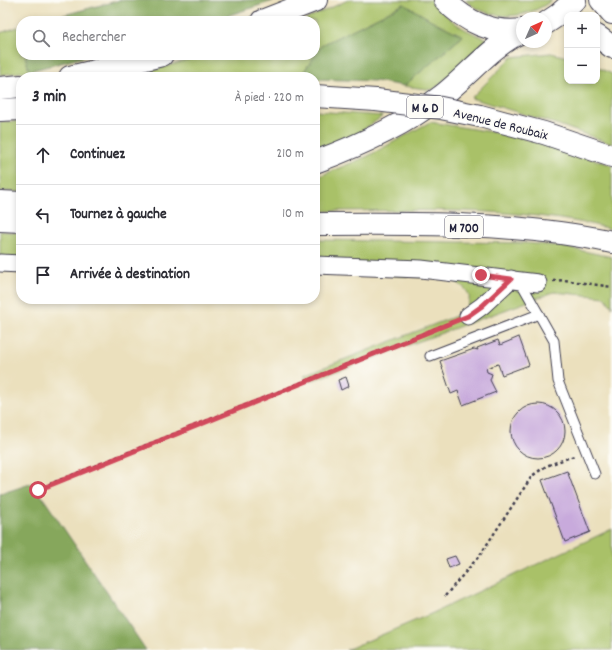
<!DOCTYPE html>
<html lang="fr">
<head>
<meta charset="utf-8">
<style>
  body { margin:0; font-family:Dekko,sans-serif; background:#f2f2f3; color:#2b2b33 }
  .controls { position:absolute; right:12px; top:12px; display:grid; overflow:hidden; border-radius:8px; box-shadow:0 2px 6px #0003 }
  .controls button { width:36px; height:36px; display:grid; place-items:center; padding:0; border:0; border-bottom:1px solid #e1e1e2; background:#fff; color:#2b2b33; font:20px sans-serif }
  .compass { position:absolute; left:516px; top:12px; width:36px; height:36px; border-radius:50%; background:#fff; box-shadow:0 2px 6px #0003; rotate:45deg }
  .stop { position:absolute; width:12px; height:12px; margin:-9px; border:3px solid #d1495b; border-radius:50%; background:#fff }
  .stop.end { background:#d1495b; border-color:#fff; box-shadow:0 1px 4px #0008 }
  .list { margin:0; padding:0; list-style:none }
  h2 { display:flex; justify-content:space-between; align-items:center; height:52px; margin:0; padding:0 16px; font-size:17px }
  h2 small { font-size:13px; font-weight:400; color:#7c7c81 }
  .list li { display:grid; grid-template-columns:26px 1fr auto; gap:12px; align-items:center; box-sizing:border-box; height:60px; padding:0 16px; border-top:1px solid #e1e1e2 }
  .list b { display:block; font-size:15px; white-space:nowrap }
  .list em { font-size:13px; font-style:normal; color:#7c7c81 }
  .icon { flex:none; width:22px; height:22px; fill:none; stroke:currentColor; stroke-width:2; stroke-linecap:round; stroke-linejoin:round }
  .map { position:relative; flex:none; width:612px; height:650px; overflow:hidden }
  .search { position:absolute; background:#fff; box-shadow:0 2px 6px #0003; left:16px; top:16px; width:304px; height:44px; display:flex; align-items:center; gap:10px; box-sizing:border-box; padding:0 14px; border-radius:16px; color:#7c7c81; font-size:15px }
  .panel { position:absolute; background:#fff; box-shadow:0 2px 6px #0003; left:16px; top:72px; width:304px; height:232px; border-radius:16px }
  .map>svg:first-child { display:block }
  .green { fill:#a9c167; stroke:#667251 }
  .forest { fill:#86a75c; stroke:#54644c }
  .building { fill:#c8aadc }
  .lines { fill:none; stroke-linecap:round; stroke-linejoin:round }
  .lane-casing { stroke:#403e4e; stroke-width:11 }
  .street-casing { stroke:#403e4e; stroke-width:19 }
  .secondary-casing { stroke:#403e4e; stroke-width:24 }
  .highway-casing { stroke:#403e4e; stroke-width:24 }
  .path { stroke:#403e4e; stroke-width:2.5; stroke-dasharray:3 3; stroke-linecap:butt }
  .lane { stroke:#fff; stroke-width:9 }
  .street { stroke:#fff; stroke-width:17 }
  .secondary { stroke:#fff; stroke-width:22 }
  .highway { stroke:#fff; stroke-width:22 }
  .highway-bridge-casing { stroke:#403e4e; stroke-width:24; stroke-linecap:butt }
  .highway-bridge { stroke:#fff; stroke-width:22 }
  .route { stroke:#d1495b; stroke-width:5 }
  .labels { text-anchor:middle; stroke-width:3.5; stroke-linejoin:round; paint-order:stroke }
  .shield { fill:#fdfcf7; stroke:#646373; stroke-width:1 }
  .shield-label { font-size:13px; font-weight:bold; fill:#22223b }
  .street-label { font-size:14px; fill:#22223b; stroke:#fdfcf7 }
</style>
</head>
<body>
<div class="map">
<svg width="612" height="650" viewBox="0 0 612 650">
  <rect width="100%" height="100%" fill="#fdfcf7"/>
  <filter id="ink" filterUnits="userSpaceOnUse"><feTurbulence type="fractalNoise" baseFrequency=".025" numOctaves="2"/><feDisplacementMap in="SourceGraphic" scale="8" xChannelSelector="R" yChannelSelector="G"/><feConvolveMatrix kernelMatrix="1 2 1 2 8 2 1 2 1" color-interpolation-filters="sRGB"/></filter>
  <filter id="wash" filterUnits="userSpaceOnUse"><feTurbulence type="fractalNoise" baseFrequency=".012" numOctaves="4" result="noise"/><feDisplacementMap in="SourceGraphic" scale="16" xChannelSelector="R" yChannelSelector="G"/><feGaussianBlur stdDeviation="0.9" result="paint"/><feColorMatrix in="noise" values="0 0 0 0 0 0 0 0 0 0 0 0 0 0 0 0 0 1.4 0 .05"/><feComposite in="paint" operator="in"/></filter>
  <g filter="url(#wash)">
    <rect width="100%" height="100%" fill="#ebe0bd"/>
    <!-- green -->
    <g class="green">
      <path d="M348,0H432C451,23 463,30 490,40L433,90L404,86L463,36L431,20L404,4L322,45L300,77H128L206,55H315V21H302Z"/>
      <path d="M465,0H552C527,20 490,22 465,0Z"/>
      <path d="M18,27L21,40V55H25L29,71L0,75V33Z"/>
      <path d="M551,53L567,57V81H597V67L612,74V144L559,125L471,98L512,57Z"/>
      <path d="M315,111L383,116L356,135L315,150Z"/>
      <path d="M21,121V192L0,191V122Z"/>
      <path d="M430,122L516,136L612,165V229C514,205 415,211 315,211V178L368,156Z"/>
      <path d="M0,231L21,233V273L0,270Z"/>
      <path d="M315,240L525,243L559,246L612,257V307L605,297L554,292L308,382L304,375L461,314C476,297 469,290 452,279L315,271Z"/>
      <path d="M612,529V650H346L433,613Z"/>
    </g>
    <!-- forest -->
    <g class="forest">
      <path d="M120,0H276L211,21H41Z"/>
      <path d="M404,4L431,20L463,36L404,86L375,81L315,79V77H300L322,45Z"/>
      <path d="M25,55H92L29,71Z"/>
      <path d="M33,483L146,650H0V494Z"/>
    </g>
    <g id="blocks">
      <!-- building -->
      <g class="building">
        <path d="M519,337L529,365L502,375L498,364L486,368L487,372L492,374L490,380L496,392L463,405L458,391L451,394L440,361L474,349L478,350L477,348L498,340L500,345Z"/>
        <path d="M346,377L349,386L341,390L338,380Z"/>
        <circle cx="538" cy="431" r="27"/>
        <path d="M567,471L590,532L565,542L542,480Z"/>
        <path d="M455,556L459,564L449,568L446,559Z"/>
      </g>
    </g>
  </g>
  <g filter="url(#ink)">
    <use href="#blocks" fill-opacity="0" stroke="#403e4e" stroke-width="1"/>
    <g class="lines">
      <defs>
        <g id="lane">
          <path d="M520,281L554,341L558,381L595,474"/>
          <path d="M430,356L539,314"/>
        </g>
        <g id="street">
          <path d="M0,263L21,264"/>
          <path d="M315,265L421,269L538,283"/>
          <path d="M468,316L482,306L511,279"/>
        </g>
        <g id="secondary">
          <path d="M601,0L612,13"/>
          <path d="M597,36L612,47"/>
        </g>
        <g id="highway">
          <path d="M445,0C465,22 493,34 522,30"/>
          <path d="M262,21L316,0"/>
          <path d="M546,23L558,15L575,0"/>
          <path d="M70,77L162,55"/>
          <path d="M0,88L21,86"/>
          <path d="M315,96L376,100"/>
          <path d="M0,110L21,109"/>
          <path d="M480,116L544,133L612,156"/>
          <path d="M315,162C358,146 403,126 439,98C465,79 494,43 522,32"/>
          <path d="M0,202L21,203"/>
          <path d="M0,220L21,221"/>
          <path d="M315,224C410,223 519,222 612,242"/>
        </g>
      </defs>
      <!-- lane casing -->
      <use href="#lane" class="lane-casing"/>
      <!-- street casing -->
      <use href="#street" class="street-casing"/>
      <!-- secondary casing -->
      <use href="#secondary" class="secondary-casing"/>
      <!-- highway casing -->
      <use href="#highway" class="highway-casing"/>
      <!-- path -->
      <g class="path">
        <path d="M553,281L564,280L612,287"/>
        <path d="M38,489L455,321"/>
        <path d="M445,596L480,555L532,476L546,466L574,456"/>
      </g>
      <!-- lane -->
      <use href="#lane" class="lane"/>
      <!-- street -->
      <use href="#street" class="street"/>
      <!-- secondary -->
      <use href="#secondary" class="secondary"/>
      <!-- highway -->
      <use href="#highway" class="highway"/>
      <defs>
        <path id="highway-bridge" d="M376,100L441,108L480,116"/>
      </defs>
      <!-- highway-bridge casing -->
      <use href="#highway-bridge" class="highway-bridge-casing"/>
      <!-- highway-bridge -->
      <use href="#highway-bridge" class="highway-bridge"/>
    </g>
  </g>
  <g class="lines" filter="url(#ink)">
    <!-- route -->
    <path class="route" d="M38,490L468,316L482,306L511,279L481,275"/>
  </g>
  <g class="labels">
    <!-- shield labels -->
    <g class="shield">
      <rect x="407" y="96" width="36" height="22" rx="3"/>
      <rect x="445" y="216" width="38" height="22" rx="3"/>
    </g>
    <g class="shield-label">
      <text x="425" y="112">M 6 D</text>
      <text x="464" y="232">M 700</text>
    </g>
    <!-- street labels -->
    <g class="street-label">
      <text transform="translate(501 123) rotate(14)" y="5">Avenue de Roubaix</text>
    </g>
  </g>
</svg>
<div class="controls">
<button>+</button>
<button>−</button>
</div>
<svg class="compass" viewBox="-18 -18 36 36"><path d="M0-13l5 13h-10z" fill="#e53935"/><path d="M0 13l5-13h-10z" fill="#7c7c81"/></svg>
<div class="stop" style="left:38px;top:490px"></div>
<div class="stop end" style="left:481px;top:275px"></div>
<div class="search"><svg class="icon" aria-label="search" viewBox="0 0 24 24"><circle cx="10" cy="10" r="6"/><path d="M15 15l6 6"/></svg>Rechercher</div>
<section class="panel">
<h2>3 min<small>À pied · 220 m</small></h2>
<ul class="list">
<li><svg class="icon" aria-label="ahead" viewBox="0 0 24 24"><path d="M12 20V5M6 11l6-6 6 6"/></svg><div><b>Continuez</b></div><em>210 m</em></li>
<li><svg class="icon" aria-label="left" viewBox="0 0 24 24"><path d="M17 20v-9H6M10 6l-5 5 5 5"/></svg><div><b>Tournez à gauche</b></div><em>10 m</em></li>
<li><svg class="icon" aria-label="arrive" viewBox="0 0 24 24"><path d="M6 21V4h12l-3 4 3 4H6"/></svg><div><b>Arrivée à destination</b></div></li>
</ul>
</section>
</div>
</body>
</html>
